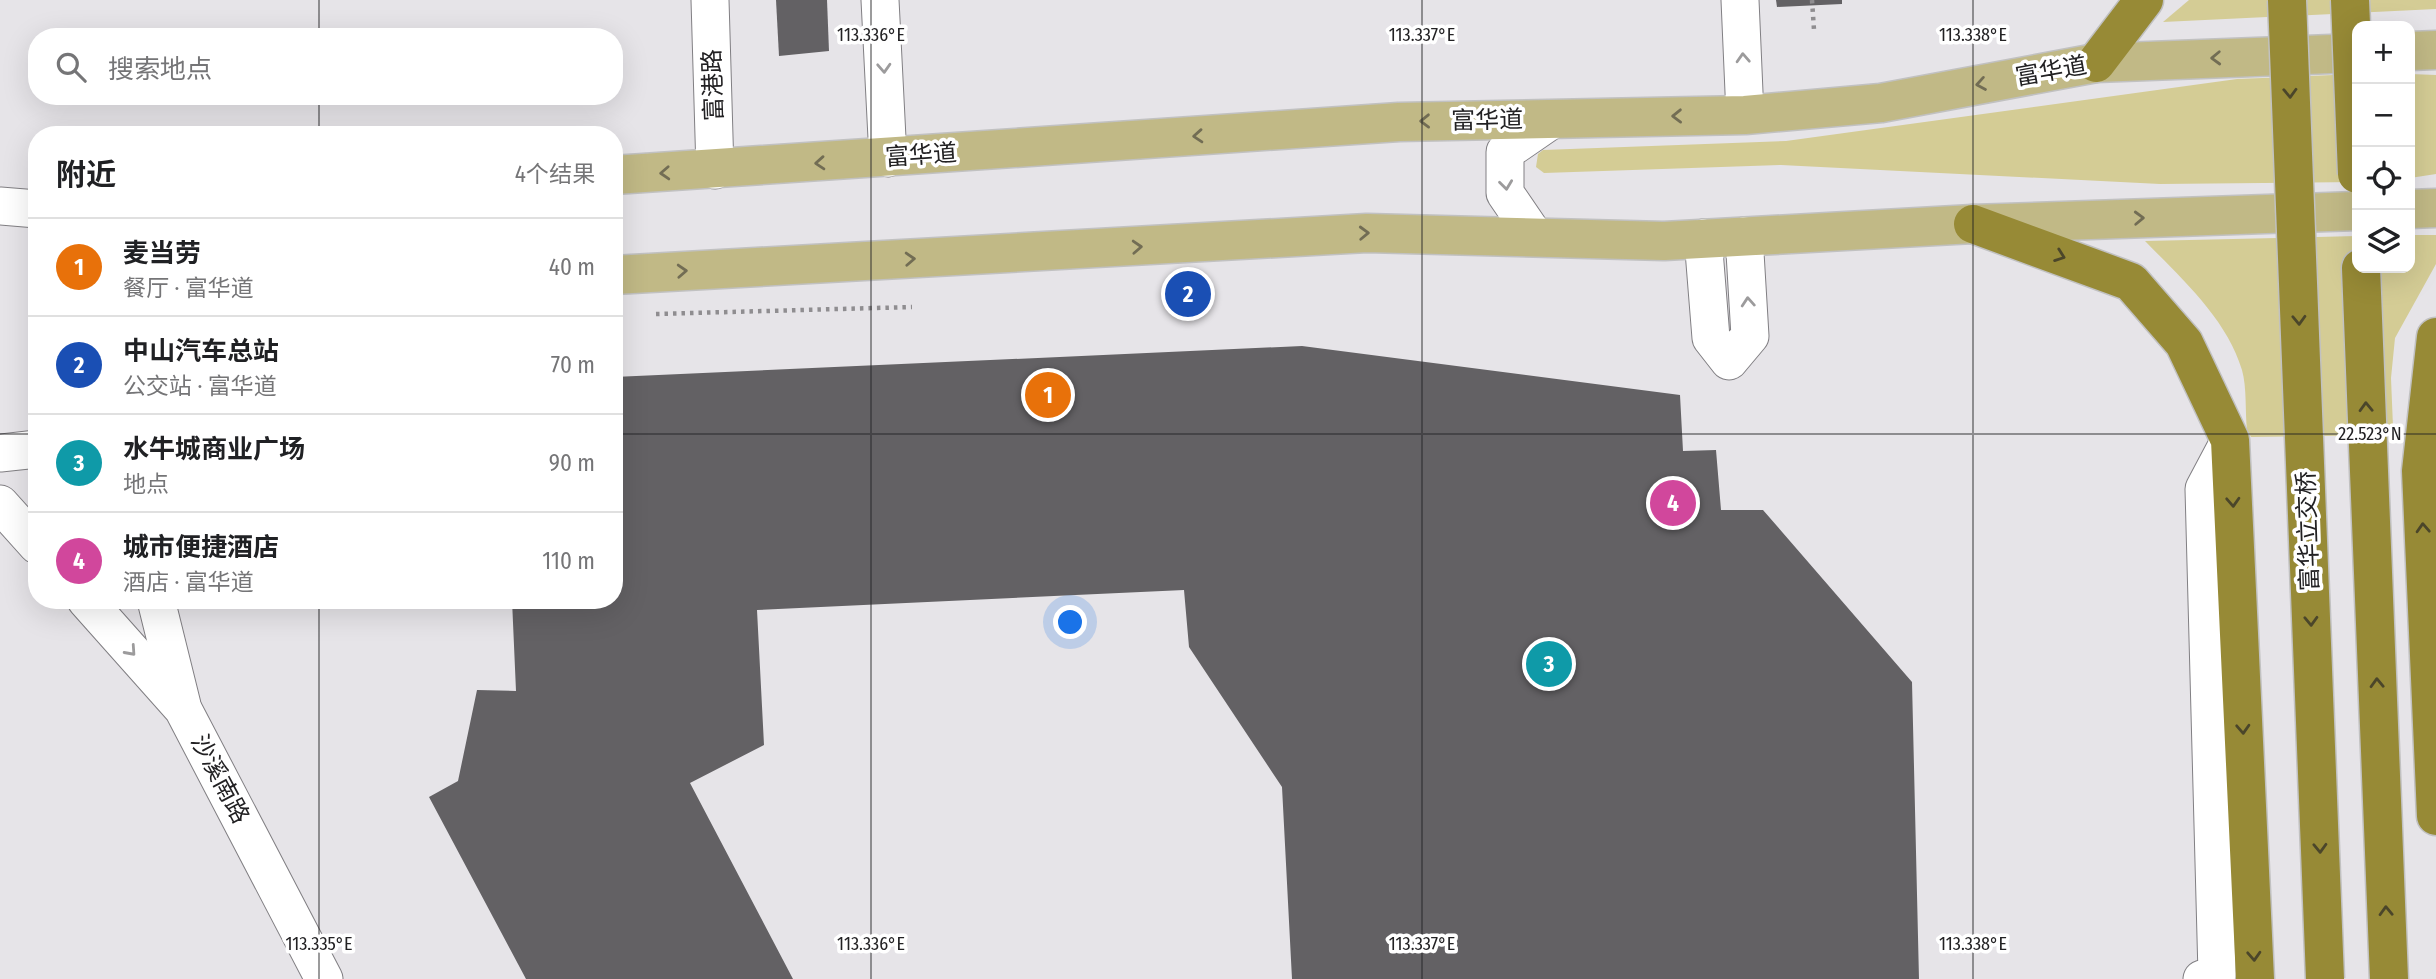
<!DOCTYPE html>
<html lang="zh">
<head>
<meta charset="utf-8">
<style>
  body { margin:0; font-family:"Fira Sans Condensed","Noto Sans SC",sans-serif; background:#f6f6f6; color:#202124 }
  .controls { position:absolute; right:21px; top:21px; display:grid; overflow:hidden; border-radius:14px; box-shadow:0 7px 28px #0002 }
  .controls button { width:63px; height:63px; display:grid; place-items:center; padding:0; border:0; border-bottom:2px solid #e0e0e0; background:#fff; color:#202124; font:35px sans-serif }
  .you { position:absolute; left:1071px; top:623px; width:24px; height:24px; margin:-18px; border:5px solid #fff; border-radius:50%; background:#1a73e8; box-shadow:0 0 0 10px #1a73e833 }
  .badge { display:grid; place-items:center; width:46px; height:46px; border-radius:50%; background:#7c3aed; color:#fff; font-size:23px; font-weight:700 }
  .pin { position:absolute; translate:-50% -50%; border:4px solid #fff; box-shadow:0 2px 7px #0006 }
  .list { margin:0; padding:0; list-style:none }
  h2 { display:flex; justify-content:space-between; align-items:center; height:91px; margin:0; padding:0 28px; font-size:30px }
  h2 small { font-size:23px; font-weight:400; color:#757577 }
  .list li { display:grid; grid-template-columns:46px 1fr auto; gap:21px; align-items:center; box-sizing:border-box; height:98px; padding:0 28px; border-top:2px solid #e0e0e0 }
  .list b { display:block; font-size:26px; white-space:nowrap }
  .list p { margin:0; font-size:23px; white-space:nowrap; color:#757577 }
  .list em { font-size:23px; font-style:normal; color:#757577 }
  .icon { flex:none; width:38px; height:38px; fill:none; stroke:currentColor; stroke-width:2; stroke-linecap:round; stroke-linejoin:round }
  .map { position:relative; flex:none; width:2436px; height:979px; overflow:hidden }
  .search { position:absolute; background:#fff; box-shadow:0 7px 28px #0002; left:28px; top:28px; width:595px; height:77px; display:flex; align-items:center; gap:18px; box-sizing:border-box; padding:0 24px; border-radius:28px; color:#757577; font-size:26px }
  .panel { position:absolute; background:#fff; box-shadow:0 7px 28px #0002; left:28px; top:126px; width:595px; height:483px; border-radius:28px }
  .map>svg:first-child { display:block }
  .green { fill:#d4cc95 }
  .building { fill:#636164 }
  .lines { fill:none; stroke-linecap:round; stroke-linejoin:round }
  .minor-casing { stroke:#817f83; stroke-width:39 }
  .major-casing { stroke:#c1c1c1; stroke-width:41 }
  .highway-casing { stroke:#c1c1c1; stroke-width:41 }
  .path { stroke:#8f8d90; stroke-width:4.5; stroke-dasharray:3.5 5; stroke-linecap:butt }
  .minor { stroke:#fff; stroke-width:37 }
  .major { stroke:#c1b986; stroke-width:38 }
  .highway { stroke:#978a36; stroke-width:38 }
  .highway-bridge-casing { stroke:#c1c1c1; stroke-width:41; stroke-linecap:butt }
  .highway-bridge { stroke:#978a36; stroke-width:38 }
  .oneway { stroke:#9c9b9c }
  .oneway2 { stroke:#726d54 }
  .oneway3 { stroke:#4b462a }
  .ticks { fill:none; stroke:#222123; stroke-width:2; stroke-opacity:0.45 }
  .labels { text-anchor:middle; stroke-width:7; stroke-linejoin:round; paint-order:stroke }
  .street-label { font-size:24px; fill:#222123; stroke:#fff }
  .ticks-label { font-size:18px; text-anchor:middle; fill:#222123; stroke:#fff; stroke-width:7; stroke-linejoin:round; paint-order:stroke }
</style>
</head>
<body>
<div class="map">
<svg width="2436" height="979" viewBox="0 0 2436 979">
  <rect width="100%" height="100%" fill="#e6e4e8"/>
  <!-- green -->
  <g class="green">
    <path d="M2189,0H2436V9L2163,22Z"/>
    <path d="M2357,74V182L2160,184L1781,165L1544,173L1536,167L1538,154L1543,150L1786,141L2237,79Z"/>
    <path d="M2410,74L2436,75V174L2410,178Z"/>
    <path d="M2410,235H2436V264L2395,338L2391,378L2393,427L2389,435L2251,437L2247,430C2245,411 2247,388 2242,370C2227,319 2181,278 2145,241L2357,236V268H2410Z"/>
  </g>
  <!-- building -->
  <g class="building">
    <path d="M776,0H827L829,51L779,56Z"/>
    <path d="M1776,0H1842V4L1777,7Z"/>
    <path d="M1302,346L1680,395L1683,451L1716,450L1721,510H1763L1912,682L1919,979H1292L1282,787L1189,647L1184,590L757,610L764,745L690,783L793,979H526L429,797L458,781L477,690L516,691L512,600H614V377Z"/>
  </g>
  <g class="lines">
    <defs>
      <g id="minor">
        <path d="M710,0L715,170"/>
        <path d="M880,0L888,158"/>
        <path d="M1740,0L1745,115"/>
        <path d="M0,206L37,209"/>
        <path d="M1535,237L1505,193V152L1553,119"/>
        <path d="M1703,238L1711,338L1729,361L1750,336L1744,236"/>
        <path d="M0,453L37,449"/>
        <path d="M0,504L37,545"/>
        <path d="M86,600L183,709L324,979"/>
        <path d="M156,600L182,705"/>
        <path d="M2202,979L2217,974L2204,489L2230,440"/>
      </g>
      <g id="major">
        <path d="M2410,51L2436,50"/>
        <path d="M614,175L1399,122L1745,115L1881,103L2096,63L2357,53"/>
        <path d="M2410,209L2436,208"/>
        <path d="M614,275L1367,233L1664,241L1973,224L2357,211"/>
      </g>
      <g id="highway">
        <path d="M2096,63L2144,0"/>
        <path d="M1973,224L2131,282L2184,343L2230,440L2255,979"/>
        <path d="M2361,268L2389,979"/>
        <path d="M2436,337L2421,471L2436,816"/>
      </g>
    </defs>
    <!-- minor casing -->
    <use href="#minor" class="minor-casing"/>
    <!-- major casing -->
    <use href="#major" class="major-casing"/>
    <!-- highway casing -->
    <use href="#highway" class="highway-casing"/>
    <!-- path -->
    <g class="path">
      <path d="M1812,0L1814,30"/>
      <path d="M656,314L912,307"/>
    </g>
    <!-- minor -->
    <use href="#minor" class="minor"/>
    <!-- major -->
    <use href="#major" class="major"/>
    <!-- highway -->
    <use href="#highway" class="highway"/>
    <defs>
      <g id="highway-bridge">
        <path d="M2287,0L2325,979"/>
        <path d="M2350,0L2357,174"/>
      </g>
    </defs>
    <!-- highway-bridge casing -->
    <use href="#highway-bridge" class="highway-bridge-casing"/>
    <!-- highway-bridge -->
    <use href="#highway-bridge" class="highway-bridge"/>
  </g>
  <!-- one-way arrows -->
  <defs><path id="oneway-chevron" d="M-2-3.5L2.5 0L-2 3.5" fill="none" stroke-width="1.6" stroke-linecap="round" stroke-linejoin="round" transform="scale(1.75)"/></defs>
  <g class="oneway">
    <use href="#oneway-chevron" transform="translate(1743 58) rotate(-93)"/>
    <use href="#oneway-chevron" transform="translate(884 68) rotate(87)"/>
    <use href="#oneway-chevron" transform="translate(1506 185) rotate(83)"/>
    <use href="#oneway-chevron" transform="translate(1748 302) rotate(-94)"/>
    <use href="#oneway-chevron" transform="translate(131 651) rotate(48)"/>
  </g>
  <g class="oneway2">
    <use href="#oneway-chevron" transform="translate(2216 58) rotate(178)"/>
    <use href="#oneway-chevron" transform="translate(1981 84) rotate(170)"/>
    <use href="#oneway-chevron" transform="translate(1677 116) rotate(179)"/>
    <use href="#oneway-chevron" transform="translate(1425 121) rotate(179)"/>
    <use href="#oneway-chevron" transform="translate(1198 136) rotate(176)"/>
    <use href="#oneway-chevron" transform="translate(820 163) rotate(176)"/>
    <use href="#oneway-chevron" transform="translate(665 173) rotate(177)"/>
    <use href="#oneway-chevron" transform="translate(2139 218) rotate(-2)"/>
    <use href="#oneway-chevron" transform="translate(1364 233) rotate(-2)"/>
    <use href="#oneway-chevron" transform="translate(1137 247) rotate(-3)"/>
    <use href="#oneway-chevron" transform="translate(910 259) rotate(-3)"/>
    <use href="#oneway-chevron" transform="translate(682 271) rotate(-3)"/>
  </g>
  <g class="oneway3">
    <use href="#oneway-chevron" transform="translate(2290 93) rotate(88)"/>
    <use href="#oneway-chevron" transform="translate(2060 256) rotate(20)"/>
    <use href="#oneway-chevron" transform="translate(2299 320) rotate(88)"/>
    <use href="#oneway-chevron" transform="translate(2366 407) rotate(-92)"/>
    <use href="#oneway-chevron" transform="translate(2233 502) rotate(87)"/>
    <use href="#oneway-chevron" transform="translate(2423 528) rotate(-93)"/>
    <use href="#oneway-chevron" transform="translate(2311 621) rotate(88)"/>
    <use href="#oneway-chevron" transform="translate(2377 683) rotate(-92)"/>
    <use href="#oneway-chevron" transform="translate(2243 729) rotate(87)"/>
    <use href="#oneway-chevron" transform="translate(2320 848) rotate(88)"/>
    <use href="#oneway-chevron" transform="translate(2386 911) rotate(-92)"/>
    <use href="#oneway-chevron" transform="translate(2254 956) rotate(87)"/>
  </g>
  <!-- ticks -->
  <path class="ticks" d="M319,0V37M871,0V979M1422,0V979M1973,0V979M319,96V135M0,434H37M614,434H2436M319,600V979"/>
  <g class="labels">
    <!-- street labels -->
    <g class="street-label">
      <text transform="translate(2051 71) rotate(-10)" y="8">富华道</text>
      <text transform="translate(713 85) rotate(-92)" y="8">富港路</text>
      <text transform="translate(1487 120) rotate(-1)" y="8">富华道</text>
      <text transform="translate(921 155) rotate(-4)" y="8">富华道</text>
      <text transform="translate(2308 531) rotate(-92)" y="8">富华立交桥</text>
      <text transform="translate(220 779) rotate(62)" y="8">沙溪南路</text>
    </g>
  </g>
  <g class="ticks-label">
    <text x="871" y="41">113.336°E</text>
    <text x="1422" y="41">113.337°E</text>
    <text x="1973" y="41">113.338°E</text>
    <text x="2370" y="440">22.523°N</text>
    <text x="319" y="950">113.335°E</text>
    <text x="871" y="950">113.336°E</text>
    <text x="1422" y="950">113.337°E</text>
    <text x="1973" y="950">113.338°E</text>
  </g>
</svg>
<div class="controls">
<button>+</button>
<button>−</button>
<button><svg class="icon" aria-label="locate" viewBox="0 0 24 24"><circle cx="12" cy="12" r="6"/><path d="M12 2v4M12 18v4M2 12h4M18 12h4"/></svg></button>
<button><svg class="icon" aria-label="layers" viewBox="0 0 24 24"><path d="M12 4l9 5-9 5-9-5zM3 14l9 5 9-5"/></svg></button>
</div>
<div class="you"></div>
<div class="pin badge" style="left:1048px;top:395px;background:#e8710a">1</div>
<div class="pin badge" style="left:1188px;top:294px;background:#1a4fb4">2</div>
<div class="pin badge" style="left:1549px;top:664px;background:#0f9aa8">3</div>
<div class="pin badge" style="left:1673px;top:503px;background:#d1479c">4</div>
<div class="search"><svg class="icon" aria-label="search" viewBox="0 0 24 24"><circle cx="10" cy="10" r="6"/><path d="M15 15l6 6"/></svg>搜索地点</div>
<section class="panel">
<h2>附近<small>4个结果</small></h2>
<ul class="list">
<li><span class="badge" style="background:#e8710a">1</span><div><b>麦当劳</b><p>餐厅 · 富华道</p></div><em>40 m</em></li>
<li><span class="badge" style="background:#1a4fb4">2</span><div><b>中山汽车总站</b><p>公交站 · 富华道</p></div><em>70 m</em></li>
<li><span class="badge" style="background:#0f9aa8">3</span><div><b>水牛城商业广场</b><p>地点</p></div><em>90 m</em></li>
<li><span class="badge" style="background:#d1479c">4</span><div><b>城市便捷酒店</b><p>酒店 · 富华道</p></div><em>110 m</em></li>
</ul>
</section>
</div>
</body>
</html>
